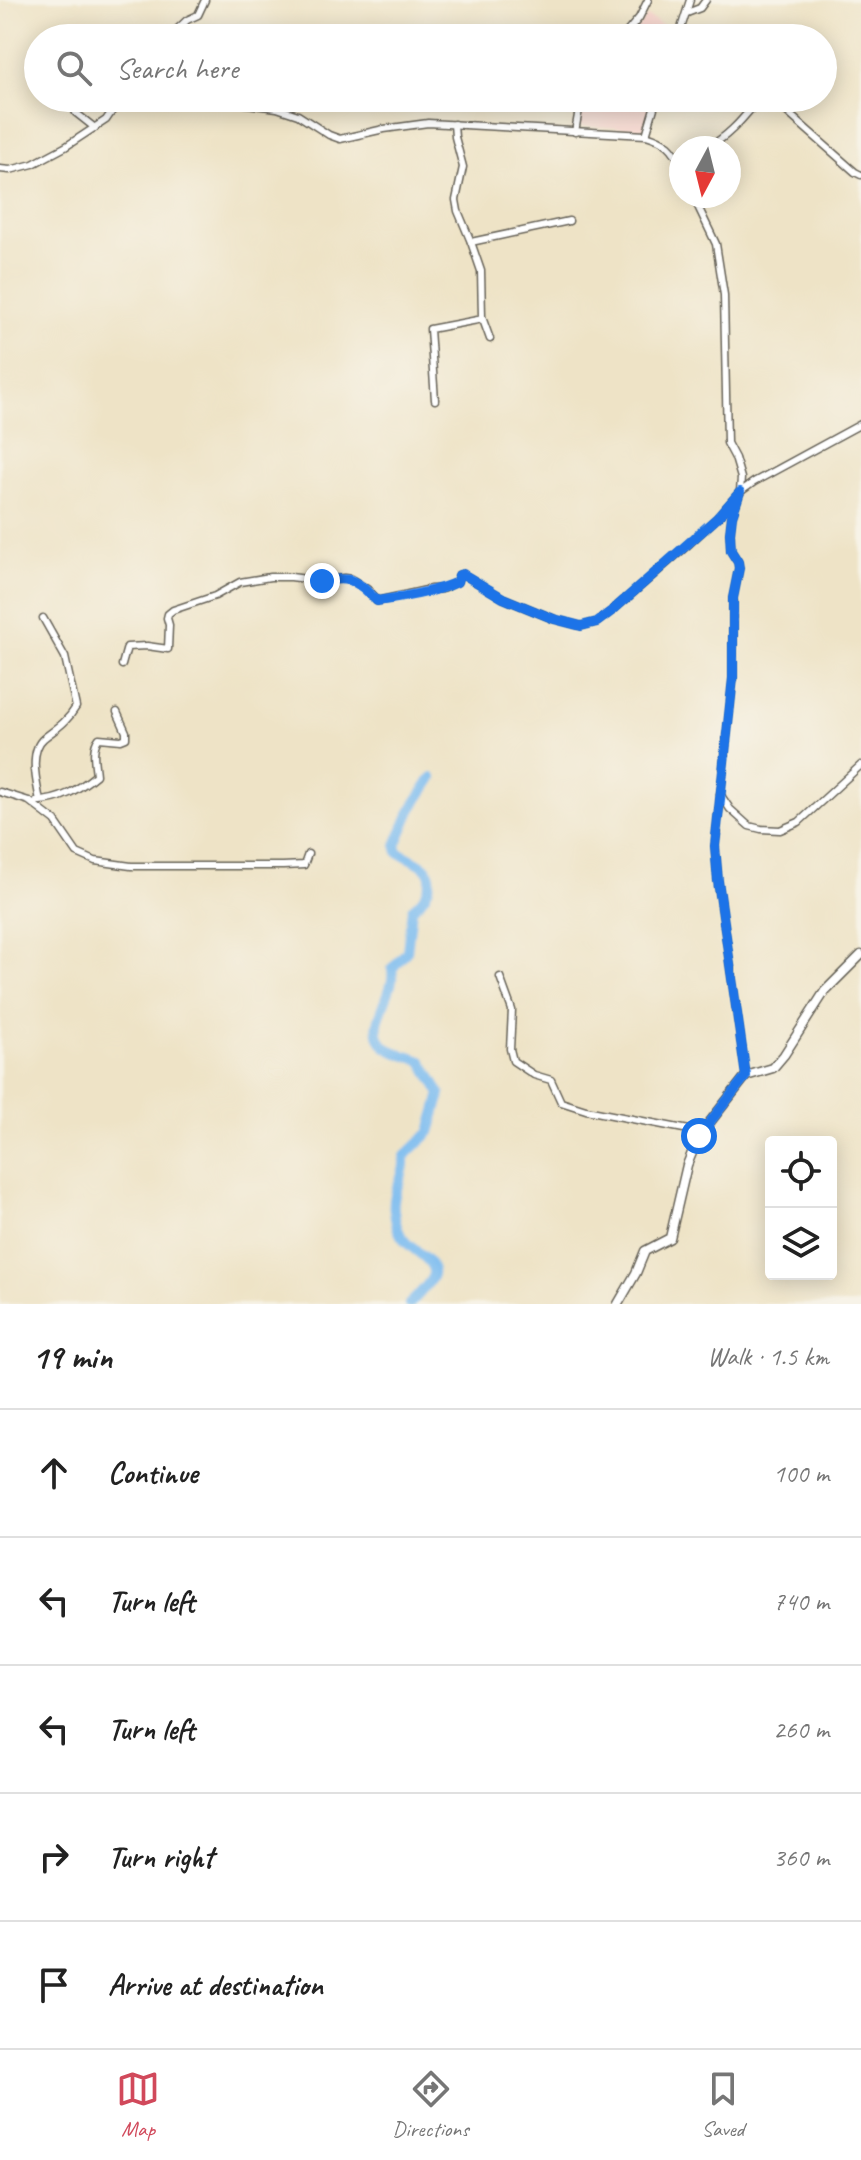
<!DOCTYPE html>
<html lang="en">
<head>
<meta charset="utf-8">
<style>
  body { margin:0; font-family:Caveat,sans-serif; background:#f6f6f6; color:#222 }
  .controls { position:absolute; right:24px; bottom:24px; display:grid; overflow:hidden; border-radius:8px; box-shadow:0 4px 20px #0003 }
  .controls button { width:72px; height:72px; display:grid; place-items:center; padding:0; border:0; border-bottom:2px solid #e0e0e0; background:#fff; color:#222; font:40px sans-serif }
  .compass { position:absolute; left:669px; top:136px; width:72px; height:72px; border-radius:50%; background:#fff; box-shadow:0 4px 20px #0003; rotate:187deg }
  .stop { position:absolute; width:24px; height:24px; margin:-18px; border:6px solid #1a73e8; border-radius:50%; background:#fff }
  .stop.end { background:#1a73e8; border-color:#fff; box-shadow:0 2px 8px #0008 }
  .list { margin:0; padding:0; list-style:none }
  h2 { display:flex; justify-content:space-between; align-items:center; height:104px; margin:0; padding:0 32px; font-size:34px }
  h2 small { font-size:26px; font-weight:400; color:#767676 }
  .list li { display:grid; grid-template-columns:52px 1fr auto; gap:24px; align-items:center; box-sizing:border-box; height:128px; padding:0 32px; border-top:2px solid #e0e0e0 }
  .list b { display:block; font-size:30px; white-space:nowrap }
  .list em { font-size:26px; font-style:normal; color:#767676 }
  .icon { flex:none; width:44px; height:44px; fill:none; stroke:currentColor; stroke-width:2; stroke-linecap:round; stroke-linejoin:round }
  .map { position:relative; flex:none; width:861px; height:1304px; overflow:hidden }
  .search { position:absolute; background:#fff; box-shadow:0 4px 20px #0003; left:24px; right:24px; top:24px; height:88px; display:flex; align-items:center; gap:20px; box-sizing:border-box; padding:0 28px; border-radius:44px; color:#767676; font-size:30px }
  .sheet { height:744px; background:#fff }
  nav { display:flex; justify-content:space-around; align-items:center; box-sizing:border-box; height:112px; border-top:2px solid #e0e0e0; background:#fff; font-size:22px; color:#767676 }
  nav a { display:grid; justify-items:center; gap:4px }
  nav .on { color:#d1495b }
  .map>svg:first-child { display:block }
  .built { fill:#f7d0c9 }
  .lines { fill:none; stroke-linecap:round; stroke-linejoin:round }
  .river { stroke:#7cbcf0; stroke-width:10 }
  .minor-casing { stroke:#666258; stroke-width:9 }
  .tertiary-casing { stroke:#666258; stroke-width:11 }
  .minor { stroke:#fff; stroke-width:6 }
  .tertiary { stroke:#fff; stroke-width:8 }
  .route { stroke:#1a73e8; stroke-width:10 }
</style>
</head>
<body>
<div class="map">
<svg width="861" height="1304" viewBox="0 0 861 1304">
  <rect width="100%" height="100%" fill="#f7f3e8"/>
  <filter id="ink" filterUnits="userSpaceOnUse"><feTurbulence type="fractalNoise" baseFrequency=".0125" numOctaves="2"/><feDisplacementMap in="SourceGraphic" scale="16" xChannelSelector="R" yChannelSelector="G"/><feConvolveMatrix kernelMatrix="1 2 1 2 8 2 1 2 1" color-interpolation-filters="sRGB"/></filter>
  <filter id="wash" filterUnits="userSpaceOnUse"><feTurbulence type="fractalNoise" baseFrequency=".006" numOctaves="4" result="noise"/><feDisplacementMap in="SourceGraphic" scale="32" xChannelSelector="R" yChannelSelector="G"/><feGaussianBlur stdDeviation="1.8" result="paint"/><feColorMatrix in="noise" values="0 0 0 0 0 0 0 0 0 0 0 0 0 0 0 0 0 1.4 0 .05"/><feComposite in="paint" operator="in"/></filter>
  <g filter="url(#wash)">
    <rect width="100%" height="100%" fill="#eee3c6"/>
    <!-- built -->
    <g class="built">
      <path d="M647,16L674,32L672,38H631Z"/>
      <path d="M583,98H653L645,129L578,126Z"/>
    </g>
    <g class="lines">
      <!-- river -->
      <path class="river" d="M409,1304C415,1299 432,1281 433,1274C435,1260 412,1250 405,1241C398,1233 395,1222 394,1211C391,1191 406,1176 405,1156L430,1132L441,1094L422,1061C412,1057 395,1054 386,1047C362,1027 397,994 392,969L407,951L412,909C425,899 440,877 422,865C415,860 406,856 398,852L396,845L411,810L432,778"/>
    </g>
  </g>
  <g filter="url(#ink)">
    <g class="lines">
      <defs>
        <g id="minor">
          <path d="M687,13L700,8L706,0"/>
          <path d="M168,38L187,20L198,15L205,0"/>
          <path d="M622,38L639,18L648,0"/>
          <path d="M678,38L690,0"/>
          <path d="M69,98L76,113L95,128"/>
          <path d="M203,98L277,108L298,115L329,135L340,139L384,129L428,123L646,135C666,141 674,147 681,166"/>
          <path d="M771,98L855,172L861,175"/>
          <path d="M454,124L455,137L463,167L456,200L458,211L471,242L481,271L482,317L490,339"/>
          <path d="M575,132L581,98"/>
          <path d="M646,135L657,98"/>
          <path d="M706,148C729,137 744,117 760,98"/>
          <path d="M0,169L10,170L33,164L65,147L106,120L121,98"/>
          <path d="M693,196L716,244L724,295L727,443L735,458L741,478L740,492L732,516L730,533L731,551L738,562L739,568L733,598V678L715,846L718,881L746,1076"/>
          <path d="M471,242L569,221"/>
          <path d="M435,400L430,329L483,319"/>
          <path d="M122,665L127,647L147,646L168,649L169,625L167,618L168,614L173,610L215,596L240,582L270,577H291L322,581L344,578L351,579L367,589L377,601L431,589H442L457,582L459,575L463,574L503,598L554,619L581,626L597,622L613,610L690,543L717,518L740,492L754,482L861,424"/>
          <path d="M0,792L29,801L55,821L77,853L95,861L131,866H283L304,865L308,854"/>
          <path d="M720,794L730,809L749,826L761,829L780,830L799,822L861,765"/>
          <path d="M37,801C60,801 79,789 96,775C95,763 91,748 99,738L121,740L126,738V732L117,712"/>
          <path d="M40,801C37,784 28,751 44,738C57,728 67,722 76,707L65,657L43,618"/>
          <path d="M500,977L512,1010L510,1049L513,1061L534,1075L551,1080L561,1102L586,1110L689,1130L699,1136"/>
        </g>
        <path id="tertiary" d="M618,1304L636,1273L645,1251L670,1238L687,1165L699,1136L746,1076L773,1068L784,1055L825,991L861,955"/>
      </defs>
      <!-- minor casing -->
      <use href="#minor" class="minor-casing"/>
      <!-- tertiary casing -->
      <use href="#tertiary" class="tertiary-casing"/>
      <!-- minor -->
      <use href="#minor" class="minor"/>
      <!-- tertiary -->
      <use href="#tertiary" class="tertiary"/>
    </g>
  </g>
  <g class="lines" filter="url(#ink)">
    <!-- route -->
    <path class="route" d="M322,581C352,576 356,580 377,601C399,598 439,591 457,582L459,575L463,574L503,598L554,619L581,626L597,622L613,610L717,518L740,492L732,516L730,533L731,551L738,562L739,568L733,598V678L715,846L718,881L746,1076L699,1136"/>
  </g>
</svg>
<div class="controls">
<button><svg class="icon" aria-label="locate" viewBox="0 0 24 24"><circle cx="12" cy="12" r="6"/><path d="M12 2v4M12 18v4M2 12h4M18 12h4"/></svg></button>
<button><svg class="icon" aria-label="layers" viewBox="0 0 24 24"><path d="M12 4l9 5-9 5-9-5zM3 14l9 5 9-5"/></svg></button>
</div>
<svg class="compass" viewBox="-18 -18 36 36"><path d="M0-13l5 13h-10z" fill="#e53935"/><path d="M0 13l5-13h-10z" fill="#767676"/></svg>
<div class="stop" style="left:699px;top:1136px"></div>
<div class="stop end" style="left:322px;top:581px"></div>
<div class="search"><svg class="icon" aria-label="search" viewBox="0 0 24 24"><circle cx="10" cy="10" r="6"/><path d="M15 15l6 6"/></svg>Search here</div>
</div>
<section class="sheet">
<h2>19 min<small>Walk · 1.5 km</small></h2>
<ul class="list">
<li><svg class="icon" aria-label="ahead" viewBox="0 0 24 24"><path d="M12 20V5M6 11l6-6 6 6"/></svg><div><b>Continue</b></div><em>100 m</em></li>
<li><svg class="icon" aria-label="left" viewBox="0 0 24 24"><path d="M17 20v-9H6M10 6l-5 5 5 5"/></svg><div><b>Turn left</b></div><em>740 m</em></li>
<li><svg class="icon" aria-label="left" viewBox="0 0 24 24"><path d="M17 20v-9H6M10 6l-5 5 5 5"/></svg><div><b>Turn left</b></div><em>260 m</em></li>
<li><svg class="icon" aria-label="right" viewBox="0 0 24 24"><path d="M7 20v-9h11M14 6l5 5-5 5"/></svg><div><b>Turn right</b></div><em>360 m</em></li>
<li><svg class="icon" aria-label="arrive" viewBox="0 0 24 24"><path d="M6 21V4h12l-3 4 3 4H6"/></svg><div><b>Arrive at destination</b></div></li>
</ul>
</section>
<nav>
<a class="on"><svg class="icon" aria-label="map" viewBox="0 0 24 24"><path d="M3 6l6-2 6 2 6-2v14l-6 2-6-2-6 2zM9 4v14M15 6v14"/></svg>Map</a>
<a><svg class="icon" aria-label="directions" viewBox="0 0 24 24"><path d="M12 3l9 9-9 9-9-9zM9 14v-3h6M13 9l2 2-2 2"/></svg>Directions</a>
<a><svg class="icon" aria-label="saved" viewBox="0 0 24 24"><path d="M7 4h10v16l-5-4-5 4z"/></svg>Saved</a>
</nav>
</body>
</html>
